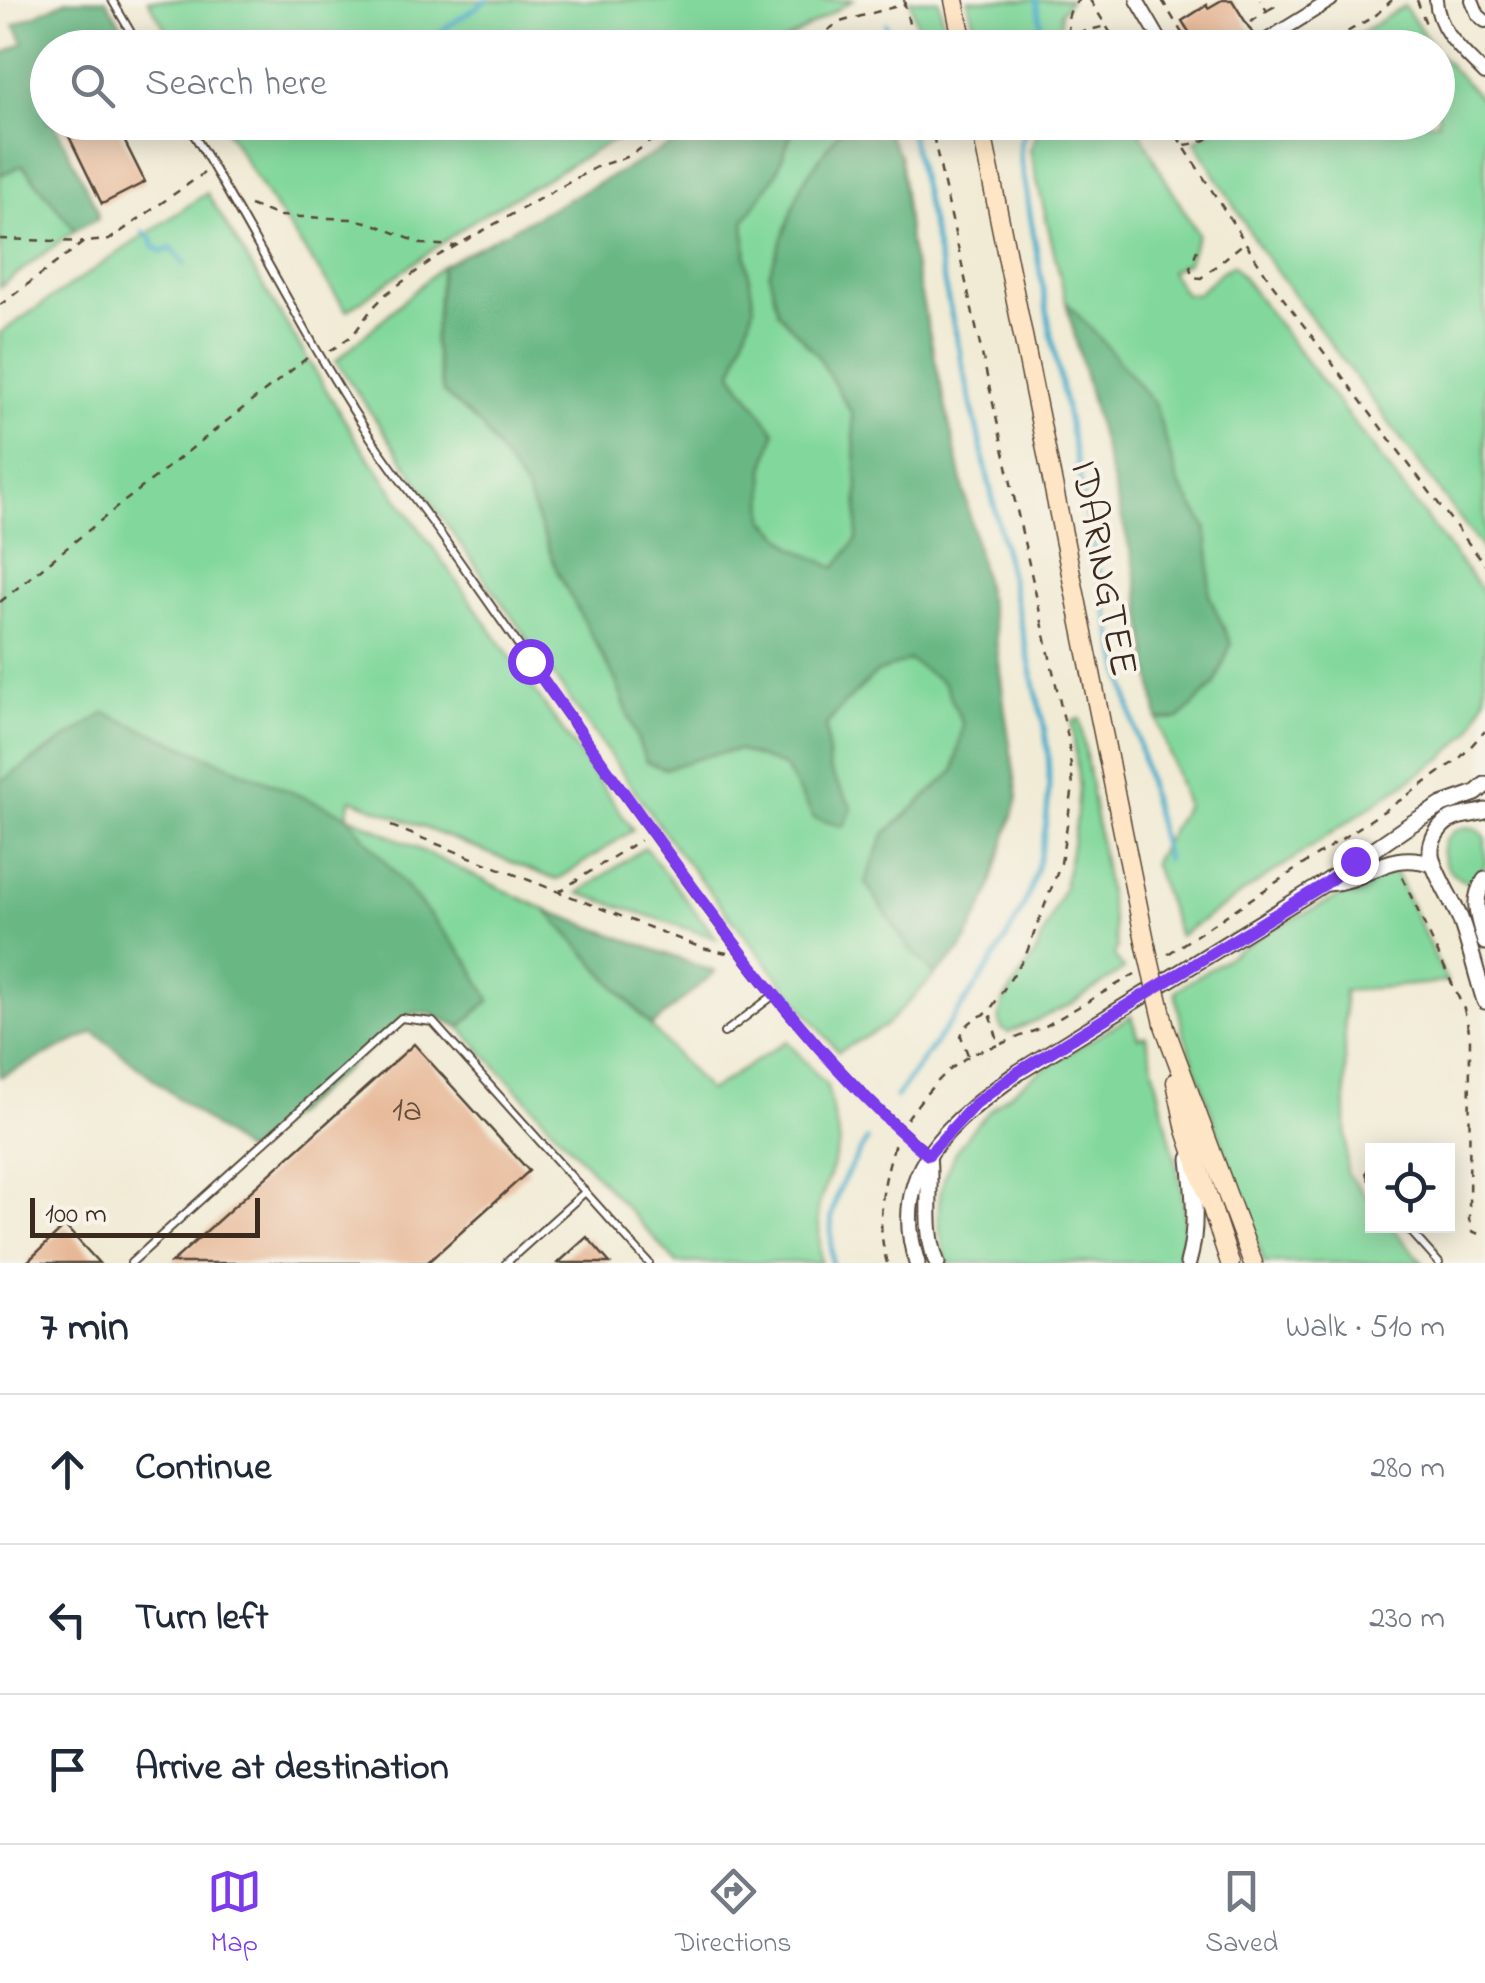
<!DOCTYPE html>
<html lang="en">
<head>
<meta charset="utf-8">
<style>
  body { margin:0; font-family:"Indie Flower",sans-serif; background:#f6f6f7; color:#1f2937 }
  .controls { position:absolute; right:30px; bottom:30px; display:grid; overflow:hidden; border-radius:0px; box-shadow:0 5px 25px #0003 }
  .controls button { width:90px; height:90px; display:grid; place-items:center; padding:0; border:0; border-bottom:2px solid #e0e1e3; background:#fff; color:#1f2937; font:50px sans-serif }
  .scale { position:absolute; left:30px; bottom:25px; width:230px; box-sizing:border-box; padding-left:10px; border:5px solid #3b2a1e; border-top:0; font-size:28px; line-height:35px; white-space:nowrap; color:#3b2a1e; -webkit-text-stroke:8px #f7f3e8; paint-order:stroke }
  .stop { position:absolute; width:30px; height:30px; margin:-22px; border:8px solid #7c3aed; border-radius:50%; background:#fff }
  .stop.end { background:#7c3aed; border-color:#fff; box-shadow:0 2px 10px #0008 }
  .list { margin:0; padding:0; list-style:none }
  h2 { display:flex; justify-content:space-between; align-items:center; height:130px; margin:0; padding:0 40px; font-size:42px }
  h2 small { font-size:32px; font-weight:400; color:#747a83 }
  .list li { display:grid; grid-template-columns:65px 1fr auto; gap:30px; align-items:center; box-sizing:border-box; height:150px; padding:0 40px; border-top:2px solid #e0e1e3 }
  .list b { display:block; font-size:38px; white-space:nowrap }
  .list em { font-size:32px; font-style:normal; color:#747a83 }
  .icon { flex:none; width:55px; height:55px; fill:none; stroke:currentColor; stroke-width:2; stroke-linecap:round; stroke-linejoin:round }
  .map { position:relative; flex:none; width:1485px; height:1263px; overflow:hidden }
  .search { position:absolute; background:#fff; box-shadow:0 5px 25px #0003; left:30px; right:30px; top:30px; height:110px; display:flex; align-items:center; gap:25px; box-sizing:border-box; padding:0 35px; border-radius:55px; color:#747a83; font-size:38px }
  .sheet { height:580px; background:#fff }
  nav { display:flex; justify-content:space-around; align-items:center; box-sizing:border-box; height:140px; border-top:2px solid #e0e1e3; background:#fff; font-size:28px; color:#747a83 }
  nav a { display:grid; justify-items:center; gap:5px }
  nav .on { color:#7c3aed }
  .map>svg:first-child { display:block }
  .green { fill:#82d89c; stroke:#5e815d; stroke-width:2.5 }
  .forest { fill:#69b884; stroke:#527151; stroke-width:2.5 }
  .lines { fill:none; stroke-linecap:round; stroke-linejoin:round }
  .stream { stroke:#4aadc9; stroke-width:5 }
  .building { fill:#e7b897 }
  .service-casing { stroke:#564739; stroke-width:10 }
  .minor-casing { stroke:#564739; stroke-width:16 }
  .tertiary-casing { stroke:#564739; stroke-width:19 }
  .secondary-casing { stroke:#564739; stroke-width:21 }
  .path { stroke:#564739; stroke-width:2.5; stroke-dasharray:8 8; stroke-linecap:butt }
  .service { stroke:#fff; stroke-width:6 }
  .minor { stroke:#fff; stroke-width:12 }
  .tertiary { stroke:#fff; stroke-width:15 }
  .secondary { stroke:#fee5c5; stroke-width:18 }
  .secondary-bridge-casing { stroke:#564739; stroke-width:21; stroke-linecap:butt }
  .secondary-bridge { stroke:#fee5c5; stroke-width:18 }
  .route { stroke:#7c3aed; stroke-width:12 }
  .labels { text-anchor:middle; stroke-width:8; stroke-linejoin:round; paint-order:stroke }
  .number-label { font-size:35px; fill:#664e3c }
  .street-label { font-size:40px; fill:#3b2a1e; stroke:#f7f3e8 }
</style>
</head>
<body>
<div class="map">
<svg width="1485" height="1263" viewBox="0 0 1485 1263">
  <rect width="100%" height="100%" fill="#f7f3e8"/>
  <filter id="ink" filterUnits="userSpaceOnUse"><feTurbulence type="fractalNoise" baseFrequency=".01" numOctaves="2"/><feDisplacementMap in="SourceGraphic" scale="20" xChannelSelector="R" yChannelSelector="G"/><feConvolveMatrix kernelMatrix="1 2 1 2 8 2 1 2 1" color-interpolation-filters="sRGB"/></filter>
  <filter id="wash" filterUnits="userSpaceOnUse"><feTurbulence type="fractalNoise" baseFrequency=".0048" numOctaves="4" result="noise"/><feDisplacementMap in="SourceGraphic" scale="40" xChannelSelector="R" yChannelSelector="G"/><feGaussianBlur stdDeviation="2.25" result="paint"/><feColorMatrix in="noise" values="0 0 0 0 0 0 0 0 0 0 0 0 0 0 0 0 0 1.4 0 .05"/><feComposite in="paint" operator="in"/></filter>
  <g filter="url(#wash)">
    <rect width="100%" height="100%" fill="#f1ebd5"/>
    <!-- green -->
    <g class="green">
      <path d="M148,0H853L775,47L177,48Z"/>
      <path d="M910,0H939L946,38L922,43Z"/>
      <path d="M968,0H1070L1061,12L1060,28L994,44L991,31L976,34Z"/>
      <path d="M1404,6L1433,47H1340Z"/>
      <path d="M1438,53L1485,103V552L1260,249L1195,141L1223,123L1438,122Z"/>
      <path d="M222,123H651L599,148L474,220L347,311L267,196Z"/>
      <path d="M763,123H845L802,183L778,312L818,356L852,414L858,486L857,539L835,568L794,548L765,520L764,469L775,432L732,373L754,307L747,264L744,221L776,174L794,127Z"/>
      <path d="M1041,123H1136L1158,167L1198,234L1188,262L1170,271L1185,294H1197L1221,272L1233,265L1485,595V697L1471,731L1444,757L1179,936L1153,862L1186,805L1158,720L1179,719L1215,684L1231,644L1209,595L1210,560L1206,527L1179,484L1155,405L1105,344L1066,302L1030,150Z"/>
      <path d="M22,165L75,230L0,287V175Z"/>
      <path d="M207,193L356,439L633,830L557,880L351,799L347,815L546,910L709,1091L787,1041L827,1086L840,1143L818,1208L821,1263H677L460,1027L490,1000L469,962L106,713L0,782V333Z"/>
      <path d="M442,266L434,342L443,392L481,426L526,490L558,573L615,679L646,762L738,750L784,766L814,818L852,808L829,769L826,726L845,703L876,673L909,660L944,683L963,725L954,771L884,835L908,947L935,975L885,1026L838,1052L676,849L449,528L336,361Z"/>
      <path d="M1080,719L1117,948L1114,956L1124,969L1070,1005L1008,1033L1001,1028L999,1015L1003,1002L1036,953L1064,887L1076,822L1079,787L1072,721Z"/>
      <path d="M1466,827L1474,828L1485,836V865L1471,883C1439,876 1430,835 1466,827Z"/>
      <path d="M645,847L716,938L579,893Z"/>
      <path d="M1394,870L1447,982L1344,991L1347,1173L1372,1204V1226H1391L1423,1263H1264L1183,1031L1175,991L1270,930Z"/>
      <path d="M1131,1016L1138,1038L1146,1036C1153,1066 1160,1097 1167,1127C1178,1171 1194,1218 1176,1263H948C900,1135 1044,1070 1131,1016Z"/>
    </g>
    <!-- forest -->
    <g class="forest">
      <path d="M67,0H106L130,39L119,47L48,48V122L54,123L97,209L98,218L75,230L23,165L0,175V55L24,42L14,25Z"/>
      <path d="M763,122L794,126L776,174L744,221L747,264L754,307L732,373L775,432L764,469L765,520L794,548L835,568L857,539L858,486L852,414L818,356L778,312L769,274L802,183L845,123H880L900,155L909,241L995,631L1005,712L1018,798L988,896L962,949L935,975L908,947L865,882L884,835L954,771L963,724L944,683L909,660L876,673L845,703L826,725L829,769L852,808L844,827L814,818L784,766L738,750L710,755L665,769L646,762L615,679L558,573L526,490L481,426L443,392L434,342L442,266L712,123Z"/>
      <path d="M1066,302L1105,344L1155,405L1179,484L1206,527L1210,560L1209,595L1231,644L1215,684L1179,719L1158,720L1135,569Z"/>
      <path d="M105,713L346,815L469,962L490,1000L460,1027L431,1014L411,1013L247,1153L94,1032L0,1077V782Z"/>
      <path d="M546,910L715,972L652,1026Z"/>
    </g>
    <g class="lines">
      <!-- stream -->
      <g class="stream">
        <path d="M1036,0L1041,25"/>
        <path d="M886,24L891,48"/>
        <path d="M416,48L487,0"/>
        <path d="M1029,122L1021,142L1020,156L1051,334L1102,589L1166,859"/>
        <path d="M143,232L152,239L153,246L163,252L171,248L185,264"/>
        <path d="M896,1097C937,1038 985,981 1018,917C1045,865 1056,785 1044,727L908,122"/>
        <path d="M832,1263C832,1247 830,1230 832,1214C837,1186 853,1163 867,1140"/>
      </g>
    </g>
    <g id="blocks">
      <!-- building -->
      <g class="building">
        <path d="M1222,0H1232L1253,34L1231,48H1204L1196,36L1193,38L1182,21L1207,5L1208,8Z"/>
        <path d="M62,122H115L145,182L102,204Z"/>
        <path d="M414,1044L529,1171L427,1263H171Z"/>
        <path d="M65,1226L99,1263H26Z"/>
        <path d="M587,1237L610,1263H558Z"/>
      </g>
    </g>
  </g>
  <g filter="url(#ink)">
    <use href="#blocks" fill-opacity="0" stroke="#564739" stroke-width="2.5"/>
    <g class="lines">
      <defs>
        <g id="service">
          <path d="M112,0L140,48"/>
          <path d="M186,122C249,223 300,329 365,429C389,467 418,502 444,539C506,628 568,716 631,804C721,928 810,1056 928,1154"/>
          <path d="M724,1033L774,995"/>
          <path d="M1370,1173L1372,1178"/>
          <path d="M1406,1226L1439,1263"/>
          <path d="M131,1263L401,1018L433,1022L649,1263"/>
          <path d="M506,1263L585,1192"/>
        </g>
        <g id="minor">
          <path d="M1137,0L1165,48"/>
          <path d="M1436,0C1438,32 1464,52 1485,74"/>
          <path d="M1472,0L1478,15L1485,21"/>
          <path d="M1254,48L1331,0"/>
        </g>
        <g id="tertiary">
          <path d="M1485,811C1470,816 1453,814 1442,826C1435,833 1430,844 1431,854C1432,869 1453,902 1460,918C1470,945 1476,973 1485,1001"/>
          <path d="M1485,880C1470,902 1479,918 1485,942"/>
          <path d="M1328,883C1370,881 1386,848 1433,864"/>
          <path d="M928,1155C932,1192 923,1228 937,1263"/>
          <path d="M917,1263C887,1170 951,1122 1019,1072L1325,883L1411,824L1442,805L1476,793L1485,785"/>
          <path d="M1188,1263C1198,1229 1194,1194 1190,1159"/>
        </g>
        <g id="secondary">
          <path d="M954,0L964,48"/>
          <path d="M980,122L1146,946"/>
          <path d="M1165,1028L1253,1263"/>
          <path d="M1176,1082L1186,1130L1230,1263"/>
        </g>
      </defs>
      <!-- service casing -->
      <use href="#service" class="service-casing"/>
      <!-- minor casing -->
      <use href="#minor" class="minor-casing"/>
      <!-- tertiary casing -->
      <use href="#tertiary" class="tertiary-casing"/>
      <!-- secondary casing -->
      <use href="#secondary" class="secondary-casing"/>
      <!-- path -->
      <g class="path">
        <path d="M904,0L914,48"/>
        <path d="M1090,0L1120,48"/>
        <path d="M1162,0L1191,48"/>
        <path d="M1417,0L1426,24"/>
        <path d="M1268,10L1281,3"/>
        <path d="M1251,22L1267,11L1260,0"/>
        <path d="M1069,34C1067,19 1067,11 1079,0"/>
        <path d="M801,48L840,22L905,4"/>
        <path d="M1016,48L1106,26"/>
        <path d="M1320,48L1376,15L1392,0"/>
        <path d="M1168,122L1270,281L1485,565"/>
        <path d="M1185,145C1205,142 1214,138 1226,122"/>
        <path d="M250,205L279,216L352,219L371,223L422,244L455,246"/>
        <path d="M0,239L83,242"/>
        <path d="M1197,250L1190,268L1193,277L1201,278L1244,243"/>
        <path d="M0,305L84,242L109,240L204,173"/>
        <path d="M330,351L353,335L371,310L386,294L436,257L598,166L630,156L677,122"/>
        <path d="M0,602L121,504L307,358"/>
        <path d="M391,826L702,948L727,953"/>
        <path d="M1402,877L1464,1009L1470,1035L1469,1219L1472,1231L1485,1237"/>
        <path d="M558,892L640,840"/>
        <path d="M1168,954L1405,797L1459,759L1485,731"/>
        <path d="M1001,1044L1044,1027L1135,974"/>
        <path d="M968,1055L961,1036C965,1023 978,1016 991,1012"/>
        <path d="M907,1119C923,1096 944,1071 969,1056C978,1051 989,1048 999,1045L991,1017L992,1007L1025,957L1061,863L1073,787L1068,738L930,122"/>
        <path d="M887,1263C875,1220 883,1181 896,1140"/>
      </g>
      <!-- service -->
      <use href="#service" class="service"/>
      <!-- minor -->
      <use href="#minor" class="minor"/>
      <!-- tertiary -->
      <use href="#tertiary" class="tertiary"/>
      <!-- secondary -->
      <use href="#secondary" class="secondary"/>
      <defs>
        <path id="secondary-bridge" d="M1146,946L1165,1028"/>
      </defs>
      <!-- secondary-bridge casing -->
      <use href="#secondary-bridge" class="secondary-bridge-casing"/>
      <!-- secondary-bridge -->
      <use href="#secondary-bridge" class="secondary-bridge"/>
    </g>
  </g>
  <g class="lines" filter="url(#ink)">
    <!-- route -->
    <path class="route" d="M530,661C583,736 636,811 691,885C762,982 836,1078 928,1155L975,1104L1018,1072L1325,884L1355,861"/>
  </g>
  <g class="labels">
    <!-- number labels -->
    <g class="number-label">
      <text x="407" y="1120">1a</text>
    </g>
    <!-- street labels -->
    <g class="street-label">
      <text transform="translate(1106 568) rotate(79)" y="14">IDARINGTEE</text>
    </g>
  </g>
</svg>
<div class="controls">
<button><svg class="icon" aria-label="locate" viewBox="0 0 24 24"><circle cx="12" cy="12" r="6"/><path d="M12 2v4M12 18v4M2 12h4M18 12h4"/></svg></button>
</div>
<div class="scale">100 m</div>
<div class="stop" style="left:530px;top:661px"></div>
<div class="stop end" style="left:1355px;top:861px"></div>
<div class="search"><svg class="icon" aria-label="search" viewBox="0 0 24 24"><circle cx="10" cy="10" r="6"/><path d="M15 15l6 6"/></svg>Search here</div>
</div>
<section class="sheet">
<h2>7 min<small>Walk · 510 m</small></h2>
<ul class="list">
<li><svg class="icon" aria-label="ahead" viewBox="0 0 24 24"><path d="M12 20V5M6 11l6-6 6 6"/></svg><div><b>Continue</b></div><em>280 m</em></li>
<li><svg class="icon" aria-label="left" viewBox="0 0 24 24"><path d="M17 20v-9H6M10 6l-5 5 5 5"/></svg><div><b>Turn left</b></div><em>230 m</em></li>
<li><svg class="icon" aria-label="arrive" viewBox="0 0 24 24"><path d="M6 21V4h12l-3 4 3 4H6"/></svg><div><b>Arrive at destination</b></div></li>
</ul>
</section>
<nav>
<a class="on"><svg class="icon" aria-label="map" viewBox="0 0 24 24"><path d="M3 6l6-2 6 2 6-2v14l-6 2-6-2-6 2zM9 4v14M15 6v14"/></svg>Map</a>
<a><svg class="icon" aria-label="directions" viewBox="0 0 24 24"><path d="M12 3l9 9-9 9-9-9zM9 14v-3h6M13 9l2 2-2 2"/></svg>Directions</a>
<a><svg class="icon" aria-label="saved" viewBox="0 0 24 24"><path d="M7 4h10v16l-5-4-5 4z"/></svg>Saved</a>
</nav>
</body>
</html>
